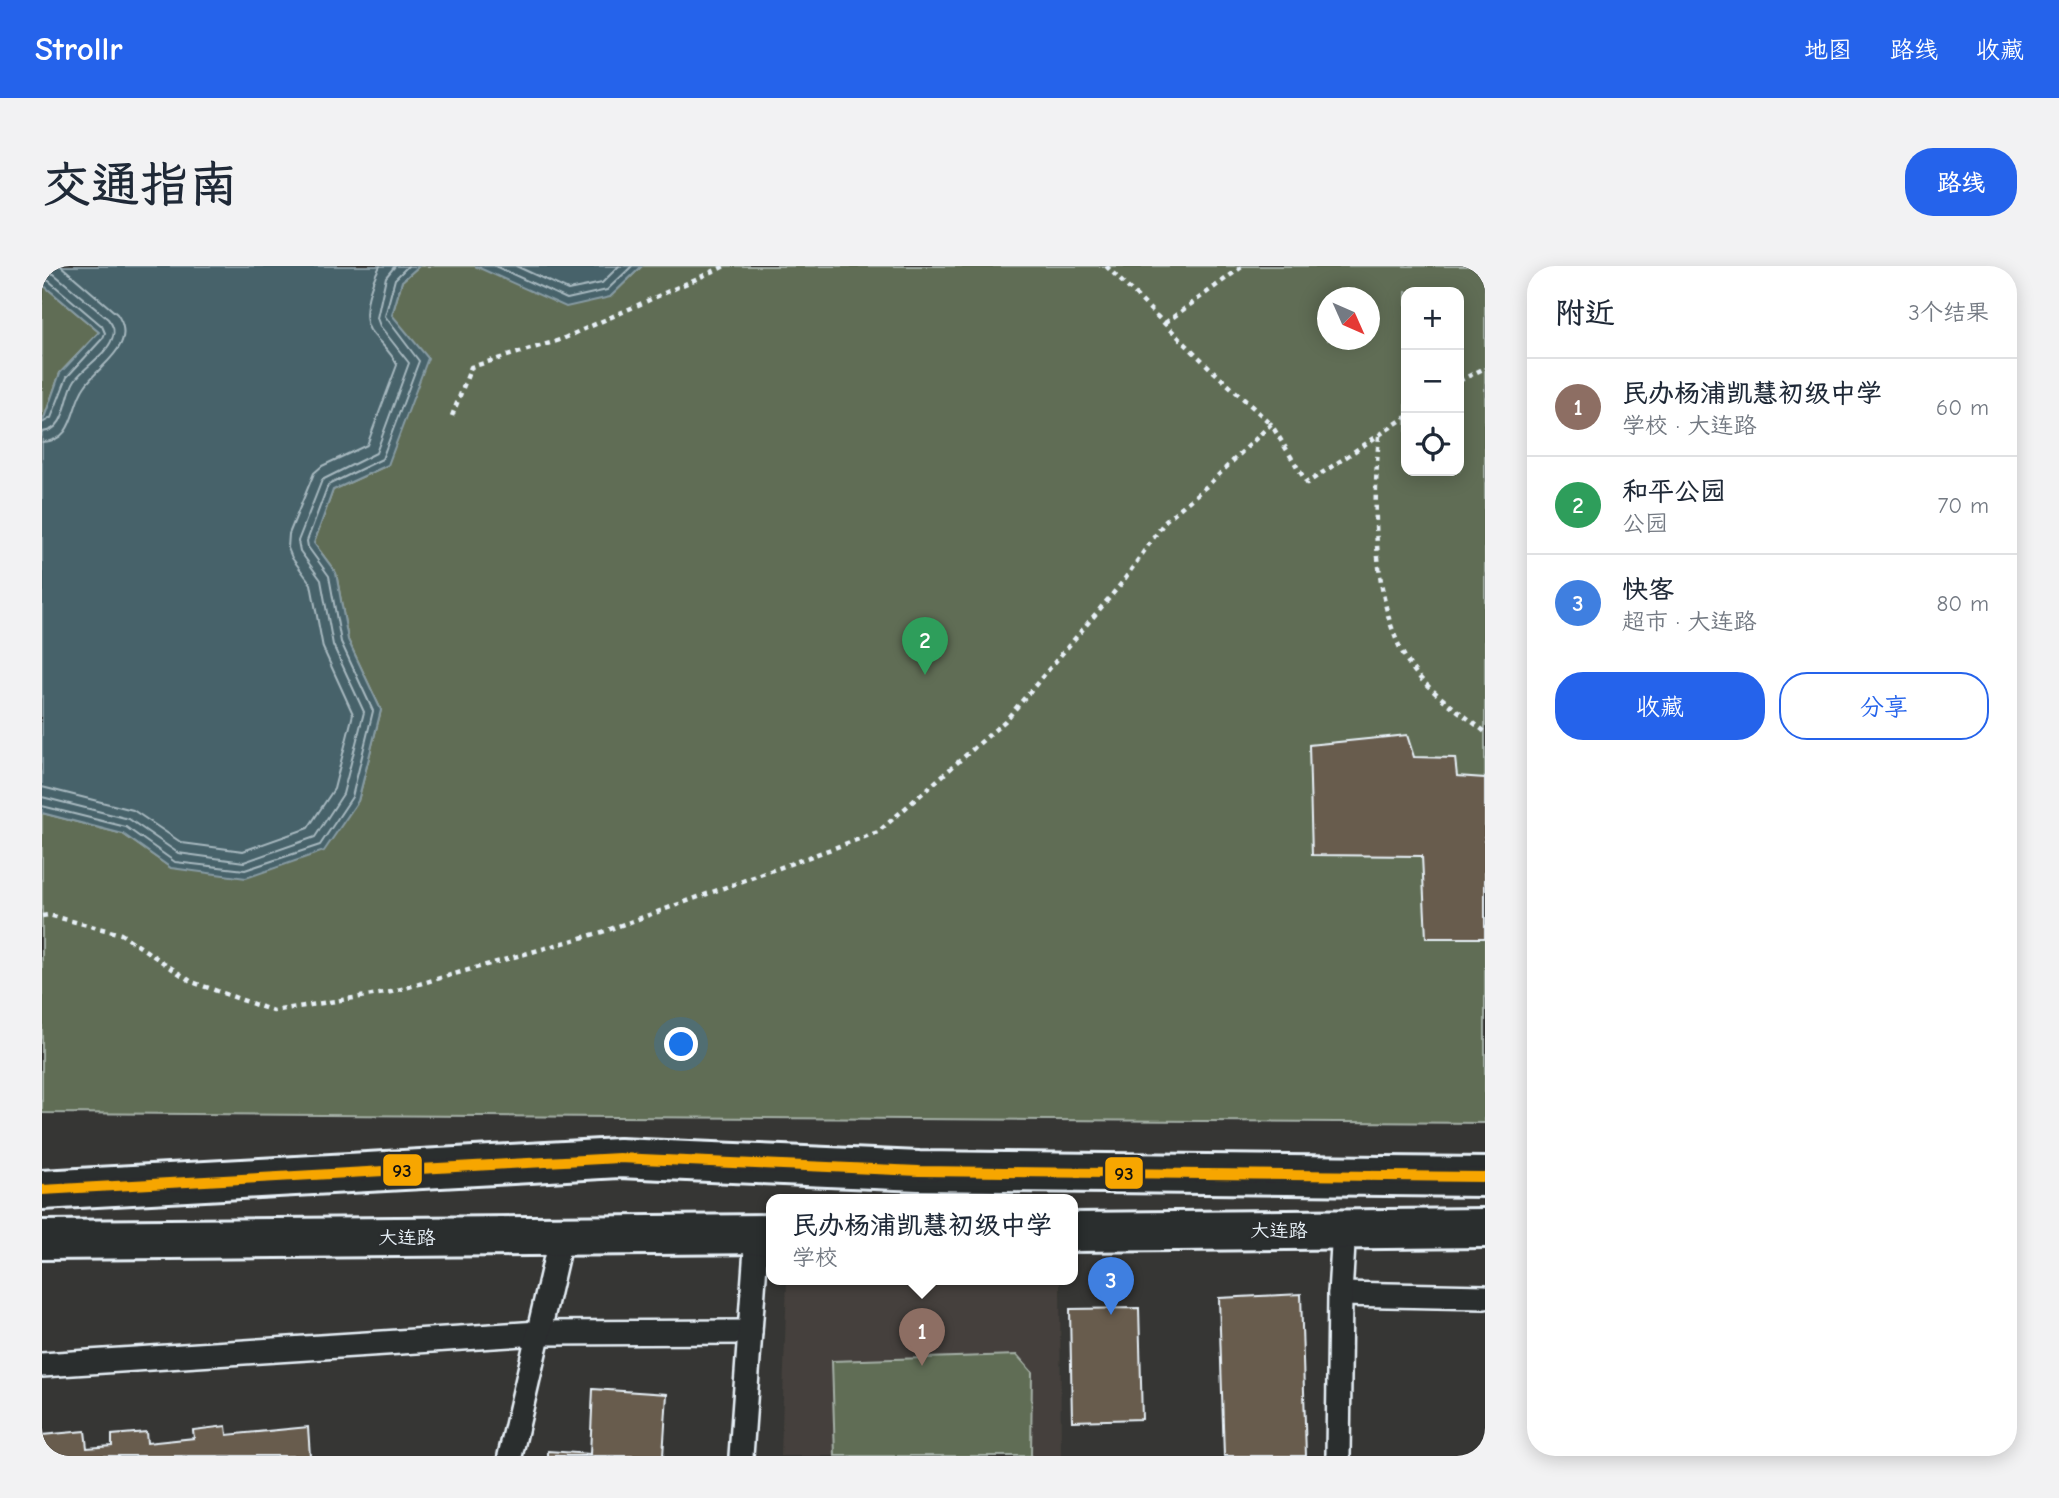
<!DOCTYPE html>
<html lang="zh">
<head>
<meta charset="utf-8">
<style>
  body { margin:0; font-family:"Comic Neue","LXGW WenKai TC",sans-serif; background:#f2f2f3; color:#1f2937 }
  .controls { position:absolute; right:21px; top:21px; display:grid; overflow:hidden; border-radius:14px; box-shadow:0 4px 18px #0003 }
  .controls button { width:63px; height:63px; display:grid; place-items:center; padding:0; border:0; border-bottom:2px solid #e0e1e3; background:#fff; color:#1f2937; font:35px sans-serif }
  .compass { position:absolute; left:1275px; top:21px; width:63px; height:63px; border-radius:50%; background:#fff; box-shadow:0 4px 18px #0003; rotate:135deg }
  .you { position:absolute; left:640px; top:779px; width:24px; height:24px; margin:-18px; border:5px solid #fff; border-radius:50%; background:#1a73e8; box-shadow:0 0 0 10px #1a73e833 }
  .badge { display:grid; place-items:center; width:46px; height:46px; border-radius:50%; background:#2563eb; color:#fff; font-size:23px; font-weight:700 }
  .pin { position:absolute; translate:-50% -58px; filter:drop-shadow(0 2px 4px #0008) }
  .pin::after { content:''; position:absolute; top:37px; width:24px; height:21px; background:inherit; clip-path:polygon(0 0,100% 0,50% 100%) }
  .popup { position:absolute; left:724px; top:928px; width:312px; height:91px; box-sizing:border-box; display:grid; place-content:center; border-radius:14px; background:#fff; filter:drop-shadow(0 2px 5px #0005); font-size:23px; white-space:nowrap; color:#747a83 }
  .popup b { font-size:26px; color:#1f2937 }
  .popup::after { content:''; position:absolute; left:50%; top:100%; margin-left:-14px; border:14px solid transparent; border-top-color:#fff }
  .list { margin:0; padding:0; list-style:none }
  h2 { display:flex; justify-content:space-between; align-items:center; height:91px; margin:0; padding:0 28px; font-size:30px }
  h2 small { font-size:23px; font-weight:400; color:#747a83 }
  .list li { display:grid; grid-template-columns:46px 1fr auto; gap:21px; align-items:center; box-sizing:border-box; height:98px; padding:0 28px; border-top:2px solid #e0e1e3 }
  .list b { display:block; font-size:26px; white-space:nowrap }
  .list p { margin:0; font-size:23px; white-space:nowrap; color:#747a83 }
  .list em { font-size:23px; font-style:normal; color:#747a83 }
  .actions { display:flex; gap:14px; padding:21px 28px }
  .actions a { flex:1; padding:16px 0; border:2px solid #2563eb; border-radius:28px; text-align:center; font-size:24px; color:#2563eb }
  .actions .main { background:#2563eb; color:#fff }
  .icon { flex:none; width:38px; height:38px; fill:none; stroke:currentColor; stroke-width:2; stroke-linecap:round; stroke-linejoin:round }
  .map { position:relative; flex:none; width:1443px; height:1190px; overflow:hidden; border-radius:28px }
  header { display:flex; align-items:center; gap:42px; box-sizing:border-box; height:98px; padding:0 35px; background:#2563eb; color:#fff }
  header strong { font-size:33px }
  nav { display:flex; gap:38px; margin-inline-start:auto; font-size:24px }
  .intro { display:flex; align-items:center; justify-content:space-between; box-sizing:border-box; height:168px; padding:0 42px }
  h1 { margin:0; font-size:49px }
  .button { padding:18px 32px; border-radius:28px; background:#2563eb; color:#fff; font-size:24px; font-weight:700 }
  main { display:flex; gap:42px; padding:0 42px }
  aside { flex:1; background:#fff; border-radius:28px; box-shadow:0 4px 18px #0003 }
  .map>svg:first-child { display:block }
  .built { fill:#45413c }
  .green { fill:#616d55; stroke:#a4afa6; stroke-width:2; fill-rule:evenodd }
  .water { fill:#46626a; stroke:#879ba3; stroke-width:2 }
  .lines { fill:none; stroke-linecap:round; stroke-linejoin:round }
  .shore { stroke:#a7b8bf; stroke-width:2 }
  .building { fill:#675c4e; stroke:#e8f1f8; stroke-width:2 }
  .lane-casing { stroke:#e8f1f8; stroke-width:28 }
  .primary-casing { stroke:#e8f1f8; stroke-width:44 }
  .path { stroke:#e8f1f8; stroke-width:4.5; stroke-dasharray:5 5; stroke-linecap:butt }
  .lane { stroke:#2a2d2e; stroke-width:23 }
  .primary { stroke:#2a2d2e; stroke-width:38 }
  .bus-1-casing { stroke:#2a2d2e; stroke-width:16 }
  .bus-1 { stroke:#f7a600; stroke-width:10 }
  .labels { text-anchor:middle; stroke-width:5; stroke-linejoin:round; paint-order:stroke }
  .street-label { font-size:19px; fill:#e8f1f8; stroke:#2a2d2e }
  .line-badge { stroke:#2a2d2e; stroke-width:2.5 }
  .pale-badge-label { font-size:19px; text-anchor:middle; font-weight:bold; fill:#111 }
</style>
</head>
<body>
<header>
<strong>Strollr</strong>
<nav><a>地图</a><a>路线</a><a>收藏</a></nav>
</header>
<div class="intro"><h1>交通指南</h1><a class="button">路线</a></div>
<main>
<div class="map">
<svg width="1443" height="1190" viewBox="0 0 1443 1190">
  <rect width="100%" height="100%" fill="#363634"/>
  <filter id="ink" filterUnits="userSpaceOnUse"><feTurbulence type="fractalNoise" baseFrequency=".0143" numOctaves="2"/><feDisplacementMap in="SourceGraphic" scale="14" xChannelSelector="R" yChannelSelector="G"/><feConvolveMatrix kernelMatrix="1 2 1 2 8 2 1 2 1" color-interpolation-filters="sRGB"/></filter>
  <g filter="url(#ink)">
    <!-- built -->
    <path class="built" d="M745,1014H1018L1019,1190H739Z"/>
    <!-- green -->
    <g class="green">
      <path d="M377,0H433L452,7L568,31L600,0H1443V857L0,847V547L81,568L129,602L316,535L339,444L306,374L294,307L272,277L291,224L346,199L350,49L360,15ZM1364,26H1417V205H1364ZM1286,32H1328V74H1286Z"/>
      <path d="M0,18L57,66L18,107L0,158Z"/>
      <path d="M975,1089L990,1106L989,1190H793L790,1095Z"/>
    </g>
    <!-- water -->
    <g class="water">
      <path d="M0,0H377L360,15L350,49L386,92L346,199L291,224L272,277L294,307L306,374L339,444L316,535L282,585L204,612L129,602L81,568L0,547V158L18,107L57,66L0,18Z"/>
      <path d="M433,0H600L568,31L524,41Z"/>
    </g>
    <g class="lines">
      <!-- shore -->
      <g class="shore">
        <path d="M453,0L525,33L565,24L590,0"/>
        <path d="M474,0L526,24L560,17L577,0"/>
        <path d="M0,4L12,8L66,53C71,59 74,65 70,73C64,89 43,100 33,114C22,130 26,164 0,166"/>
        <path d="M0,13L7,15L60,60L63,67L61,72L25,111L9,152L0,157"/>
        <path d="M0,176C34,175 28,140 43,120C58,98 97,79 75,48L19,0"/>
        <path d="M0,521L91,544L140,577L201,585L266,562L292,523L311,448L281,382L269,318L250,292L246,282L247,268L272,207L280,200L325,179L355,99C350,86 336,76 328,64C318,48 330,15 338,0"/>
        <path d="M0,531L87,553L136,587L202,596L273,571L301,528L322,446L291,379L279,314L258,285L256,275L280,214L334,187L367,97L338,60L335,52L344,11L353,0"/>
        <path d="M0,540L84,561L133,596L203,604L278,579L310,531L331,445L299,376L287,310L266,281L265,275L286,219L340,193L377,95L343,50L353,13L366,0"/>
      </g>
    </g>
    <!-- building -->
    <g class="building">
      <path d="M1365,469L1372,491L1413,492L1415,510L1443,512V672H1384L1380,590L1270,589L1267,479Z"/>
      <path d="M1259,1028L1264,1190H1182L1177,1032Z"/>
      <path d="M1097,1042L1100,1153L1030,1155L1028,1043Z"/>
      <path d="M551,1123L625,1128L621,1190H506V1185L548,1188Z"/>
      <path d="M184,1160L185,1169L266,1161L268,1190H0V1169L43,1165L45,1182L70,1180V1169L104,1166L105,1177L152,1172L151,1164Z"/>
    </g>
    <g class="lines">
      <defs>
        <g id="lane">
          <path d="M1298,1028L1443,1031"/>
          <path d="M0,1099L497,1067L708,1066"/>
          <path d="M468,1190L519,970"/>
          <path d="M699,1190L715,969"/>
          <path d="M1296,1190L1298,1028L1302,963"/>
        </g>
        <g id="primary">
          <path d="M0,924L577,892L877,905L1443,911"/>
          <path d="M1030,966L1443,962"/>
          <path d="M0,974L730,968"/>
        </g>
      </defs>
      <!-- lane casing -->
      <use href="#lane" class="lane-casing"/>
      <!-- primary casing -->
      <use href="#primary" class="primary-casing"/>
      <!-- path -->
      <g class="path">
        <path d="M1064,0L1170,104L1229,158"/>
        <path d="M1123,57L1201,0"/>
        <path d="M1417,115L1443,102"/>
        <path d="M410,150L429,101L518,74L683,0"/>
        <path d="M1337,170C1331,236 1329,346 1370,402C1388,427 1419,446 1443,466"/>
        <path d="M0,650L7,649L79,668L150,716L231,745L349,726L560,666L836,566L963,455L1079,318L1124,254L1166,219L1229,158L1265,217L1364,151"/>
      </g>
      <!-- lane -->
      <use href="#lane" class="lane"/>
      <!-- primary -->
      <use href="#primary" class="primary"/>
      <defs>
        <path id="bus-1" d="M0,924L577,892L877,905L1443,911"/>
      </defs>
      <!-- bus-1 casing -->
      <use href="#bus-1" class="bus-1-casing"/>
      <!-- bus-1 -->
      <use href="#bus-1" class="bus-1"/>
    </g>
  </g>
  <g class="labels">
    <!-- street labels -->
    <g class="street-label">
      <text x="1237" y="971">大连路</text>
      <text x="365" y="978">大连路</text>
    </g>
  </g>
  <g class="line-badge">
    <rect x="340" y="887" width="41" height="34" rx="7" fill="#f7a600"/>
    <rect x="1062" y="890" width="40" height="34" rx="7" fill="#f7a600"/>
  </g>
  <g class="pale-badge-label">
    <text x="360" y="911">93</text>
    <text x="1082" y="914">93</text>
  </g>
</svg>
<div class="controls">
<button>+</button>
<button>−</button>
<button><svg class="icon" aria-label="locate" viewBox="0 0 24 24"><circle cx="12" cy="12" r="6"/><path d="M12 2v4M12 18v4M2 12h4M18 12h4"/></svg></button>
</div>
<svg class="compass" viewBox="-18 -18 36 36"><path d="M0-13l5 13h-10z" fill="#e53935"/><path d="M0 13l5-13h-10z" fill="#747a83"/></svg>
<div class="you"></div>
<div class="pin badge" style="left:880px;top:1100px;background:#8d6e63">1</div>
<div class="popup"><b>民办杨浦凯慧初级中学</b>学校</div>
<div class="pin badge" style="left:883px;top:409px;background:#2e9e5b">2</div>
<div class="pin badge" style="left:1069px;top:1049px;background:#3f7fe0">3</div>
</div>
<aside>
<h2>附近<small>3个结果</small></h2>
<ul class="list">
<li><span class="badge" style="background:#8d6e63">1</span><div><b>民办杨浦凯慧初级中学</b><p>学校 · 大连路</p></div><em>60 m</em></li>
<li><span class="badge" style="background:#2e9e5b">2</span><div><b>和平公园</b><p>公园</p></div><em>70 m</em></li>
<li><span class="badge" style="background:#3f7fe0">3</span><div><b>快客</b><p>超市 · 大连路</p></div><em>80 m</em></li>
</ul>
<div class="actions"><a class="main">收藏</a><a>分享</a></div>
</aside>
</main>
</body>
</html>
